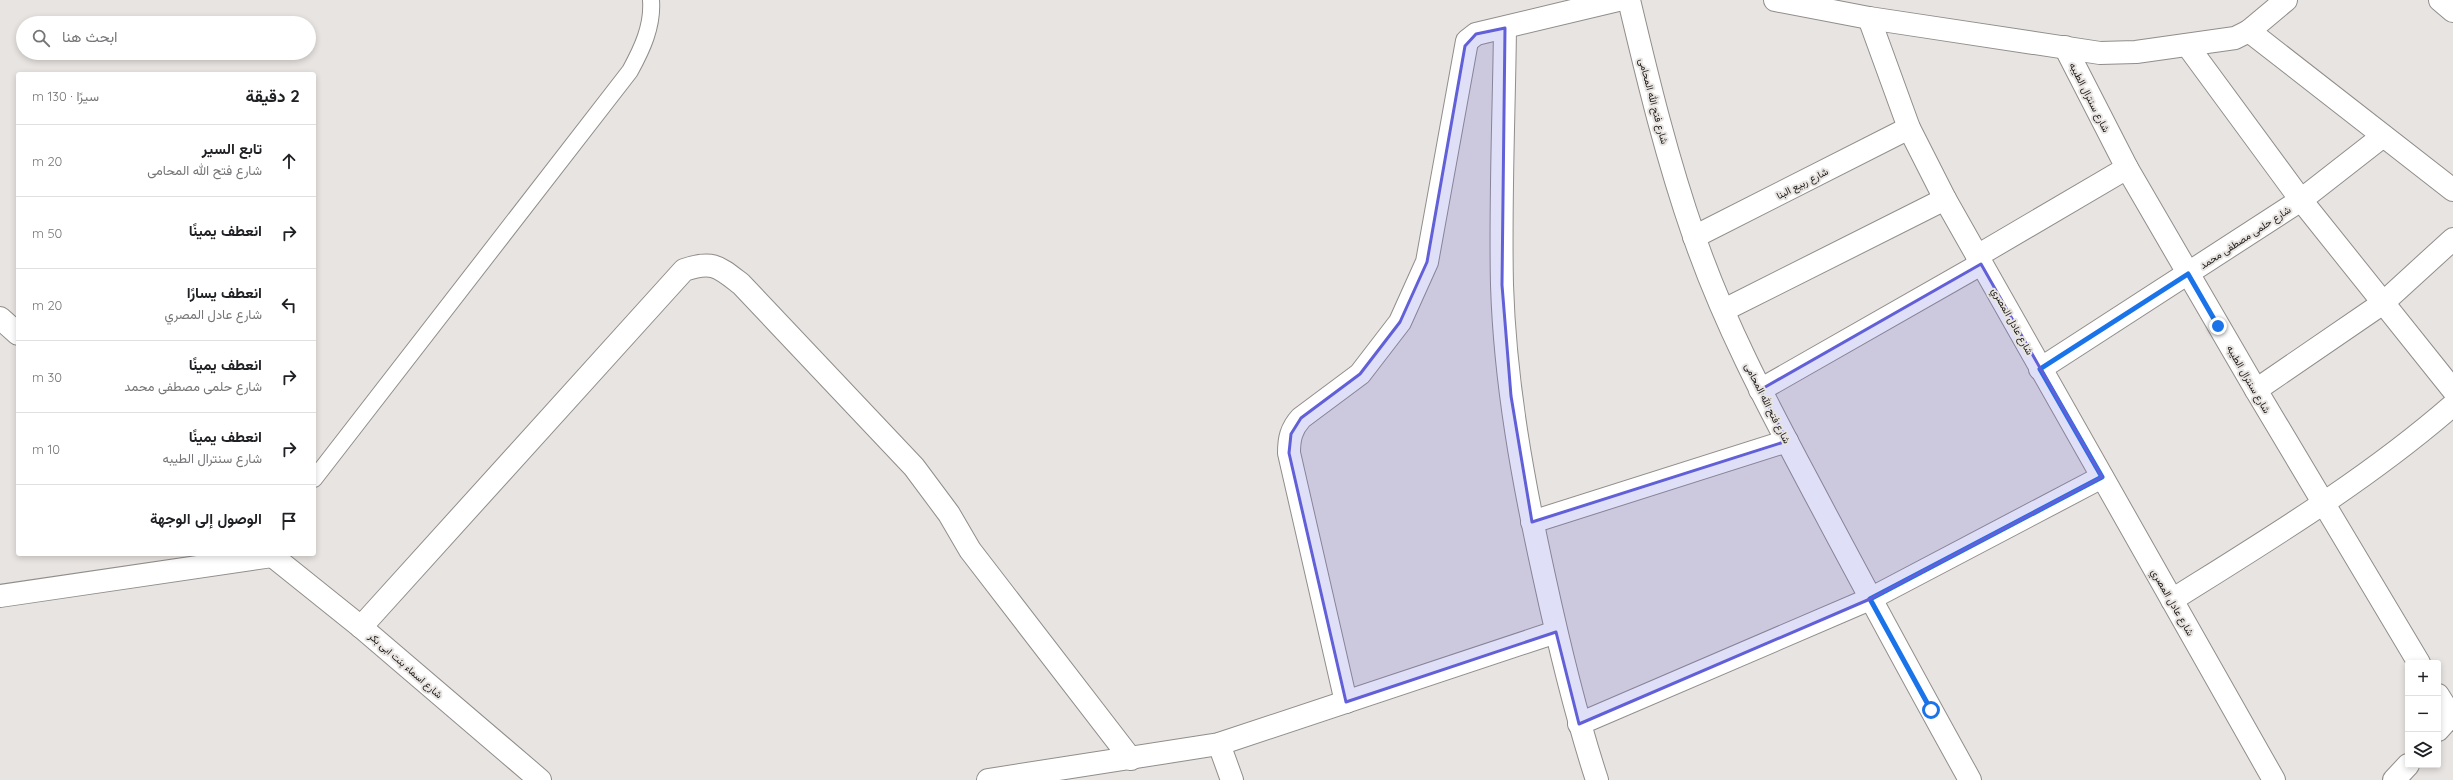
<!DOCTYPE html>
<html lang="ar">
<head>
<meta charset="utf-8">
<style>
  body { margin:0; font-family:Quicksand,Vazirmatn,sans-serif; background:#f6f6f6; color:#202124; direction:rtl }
  .controls { position:absolute; right:12px; bottom:12px; display:grid; overflow:hidden; border-radius:4px; box-shadow:0 2px 6px #0003 }
  .controls button { width:36px; height:36px; display:grid; place-items:center; padding:0; border:0; border-bottom:1px solid #e0e0e0; background:#fff; color:#202124; font:20px sans-serif }
  .stop { position:absolute; width:12px; height:12px; margin:-9px; border:3px solid #1a73e8; border-radius:50%; background:#fff }
  .stop.end { background:#1a73e8; border-color:#fff; box-shadow:0 1px 4px #0008 }
  .list { margin:0; padding:0; list-style:none }
  h2 { display:flex; justify-content:space-between; align-items:center; height:52px; margin:0; padding:0 16px; font-size:17px }
  h2 small { font-size:13px; font-weight:400; color:#757577 }
  .list li { display:grid; grid-template-columns:26px 1fr auto; gap:12px; align-items:center; box-sizing:border-box; height:72px; padding:0 16px; border-top:1px solid #e0e0e0 }
  .list b { display:block; font-size:15px; white-space:nowrap }
  .list p { margin:0; font-size:13px; white-space:nowrap; color:#757577 }
  .list em { font-size:13px; font-style:normal; color:#757577 }
  .icon { flex:none; width:22px; height:22px; fill:none; stroke:currentColor; stroke-width:2; stroke-linecap:round; stroke-linejoin:round }
  .map { position:relative; flex:none; width:2453px; height:780px; overflow:hidden; direction:ltr }
  .search { position:absolute; background:#fff; box-shadow:0 2px 6px #0003; left:16px; top:16px; width:300px; height:44px; display:flex; align-items:center; gap:10px; box-sizing:border-box; padding:0 14px; border-radius:22px; color:#757577; font-size:15px }
  .panel { position:absolute; background:#fff; box-shadow:0 2px 6px #0003; left:16px; top:72px; width:300px; height:484px; border-radius:4px; direction:rtl }
  .map>svg:first-child { display:block }
  .lines { fill:none; stroke-linecap:round; stroke-linejoin:round }
  .lane-casing { stroke:#918d8b; stroke-width:18 }
  .street-casing { stroke:#918d8b; stroke-width:24 }
  .lane { stroke:#fff; stroke-width:16 }
  .street { stroke:#fff; stroke-width:22 }
  .route { stroke:#1a73e8; stroke-width:5 }
  .marked { fill:#6160d8; fill-opacity:0.2; stroke:#6160d8; stroke-width:3; stroke-linejoin:round }
  .labels { text-anchor:middle; stroke-width:4; stroke-linejoin:round; paint-order:stroke }
  .street-label { font-size:10px; fill:#1c1a19; stroke:#e8e4e1 }
</style>
</head>
<body>
<div class="map">
<svg width="2453" height="780" viewBox="0 0 2453 780">
  <rect width="100%" height="100%" fill="#e8e4e1"/>
  <g class="lines">
    <defs>
      <path id="lane" d="M314,479L630,71C642,49 653,26 651,0"/>
      <g id="street">
        <path d="M1629,0C1648,80 1667,159 1694,236C1723,321 1766,402 1808,481C1861,581 1915,681 1970,780"/>
        <path d="M1775,0L1869,18L2100,53L2136,52L2235,38L2249,31L2286,0"/>
        <path d="M2440,0L2453,11"/>
        <path d="M1869,18L1909,128L1945,199L2274,780"/>
        <path d="M1505,28C1504,114 1500,200 1502,285C1505,383 1523,481 1544,576C1559,645 1575,713 1597,780"/>
        <path d="M2249,31L2453,190"/>
        <path d="M2187,45L2301,200L2453,390"/>
        <path d="M2065,47L2127,168L2256,390L2419,663"/>
        <path d="M1694,237L1909,128"/>
        <path d="M1977,256L2127,168"/>
        <path d="M1724,310L1945,199"/>
        <path d="M0,318L18,334"/>
        <path d="M2040,369L2301,200L2383,136"/>
        <path d="M1760,390L1981,264"/>
        <path d="M2256,390L2383,303L2453,239"/>
        <path d="M1532,522L1787,441"/>
        <path d="M270,554L361,627L540,780"/>
        <path d="M0,596L272,556"/>
        <path d="M2172,600C2269,539 2367,480 2453,405"/>
        <path d="M361,627L684,270C713,260 719,267 741,284L914,467L949,514L970,550L1131,759"/>
        <path d="M2438,695L2451,716"/>
        <path d="M1346,702L1289,453C1289,439 1291,429 1301,418L1360,374L1400,322L1427,262L1467,41L1476,34L1618,0"/>
        <path d="M1579,724L1870,599L2102,477"/>
        <path d="M2438,730L2453,713"/>
        <path d="M1219,744L1232,780"/>
        <path d="M988,780L1219,744L1556,632"/>
        <path d="M2394,780L2408,765"/>
      </g>
    </defs>
    <!-- lane casing -->
    <use href="#lane" class="lane-casing"/>
    <!-- street casing -->
    <use href="#street" class="street-casing"/>
    <!-- lane -->
    <use href="#lane" class="lane"/>
    <!-- street -->
    <use href="#street" class="street"/>
  </g>
  <g class="lines">
    <!-- route -->
    <path class="route" d="M1931,710L1870,599L2102,477L2040,369L2188,274L2218,326"/>
  </g>
  <!-- marked area -->
  <path class="marked" d="M1505,28L1502,285L1511,396L1532,522L1787,441L1760,390L1981,264L2102,477L1870,599L1579,724L1556,632L1346,702L1289,453L1291,434L1301,418L1360,374L1400,322L1427,262L1465,46L1476,34Z"/>
  <g class="labels">
    <!-- street labels -->
    <g class="street-label">
      <text transform="translate(2090 97) rotate(63)" y="4">شارع سنترال الطيبه</text>
      <text transform="translate(1654 101) rotate(75)" y="4">شارع فتح الله المحامى</text>
      <text transform="translate(1802 183) rotate(-27)" y="4">شارع ربيع البنا</text>
      <text transform="translate(2245 237) rotate(-33)" y="4">شارع حلمى مصطفى محمد</text>
      <text transform="translate(2013 321) rotate(61)" y="4">شارع عادل المصري</text>
      <text transform="translate(2249 379) rotate(60)" y="4">شارع سنترال الطيبه</text>
      <text transform="translate(1768 403) rotate(63)" y="4">شارع فتح الله المحامى</text>
      <text transform="translate(2173 602) rotate(60)" y="4">شارع عادل المصري</text>
      <text transform="translate(406 665) rotate(41)" y="4">شارع اسماء بنت ابى بكر</text>
    </g>
  </g>
</svg>
<div class="controls">
<button>+</button>
<button>−</button>
<button><svg class="icon" aria-label="layers" viewBox="0 0 24 24"><path d="M12 4l9 5-9 5-9-5zM3 14l9 5 9-5"/></svg></button>
</div>
<div class="stop" style="left:1931px;top:710px"></div>
<div class="stop end" style="left:2218px;top:326px"></div>
<div class="search"><svg class="icon" aria-label="search" viewBox="0 0 24 24"><circle cx="10" cy="10" r="6"/><path d="M15 15l6 6"/></svg>ابحث هنا</div>
<section class="panel">
<h2>2 دقيقة<small>سيرًا · 130 m</small></h2>
<ul class="list">
<li><svg class="icon" aria-label="ahead" viewBox="0 0 24 24"><path d="M12 20V5M6 11l6-6 6 6"/></svg><div><b>تابع السير</b><p>شارع فتح الله المحامى</p></div><em>20 m</em></li>
<li><svg class="icon" aria-label="right" viewBox="0 0 24 24"><path d="M7 20v-9h11M14 6l5 5-5 5"/></svg><div><b>انعطف يمينًا</b></div><em>50 m</em></li>
<li><svg class="icon" aria-label="left" viewBox="0 0 24 24"><path d="M17 20v-9H6M10 6l-5 5 5 5"/></svg><div><b>انعطف يسارًا</b><p>شارع عادل المصري</p></div><em>20 m</em></li>
<li><svg class="icon" aria-label="right" viewBox="0 0 24 24"><path d="M7 20v-9h11M14 6l5 5-5 5"/></svg><div><b>انعطف يمينًا</b><p>شارع حلمى مصطفى محمد</p></div><em>30 m</em></li>
<li><svg class="icon" aria-label="right" viewBox="0 0 24 24"><path d="M7 20v-9h11M14 6l5 5-5 5"/></svg><div><b>انعطف يمينًا</b><p>شارع سنترال الطيبه</p></div><em>10 m</em></li>
<li><svg class="icon" aria-label="arrive" viewBox="0 0 24 24"><path d="M6 21V4h12l-3 4 3 4H6"/></svg><div><b>الوصول إلى الوجهة</b></div></li>
</ul>
</section>
</div>
</body>
</html>
